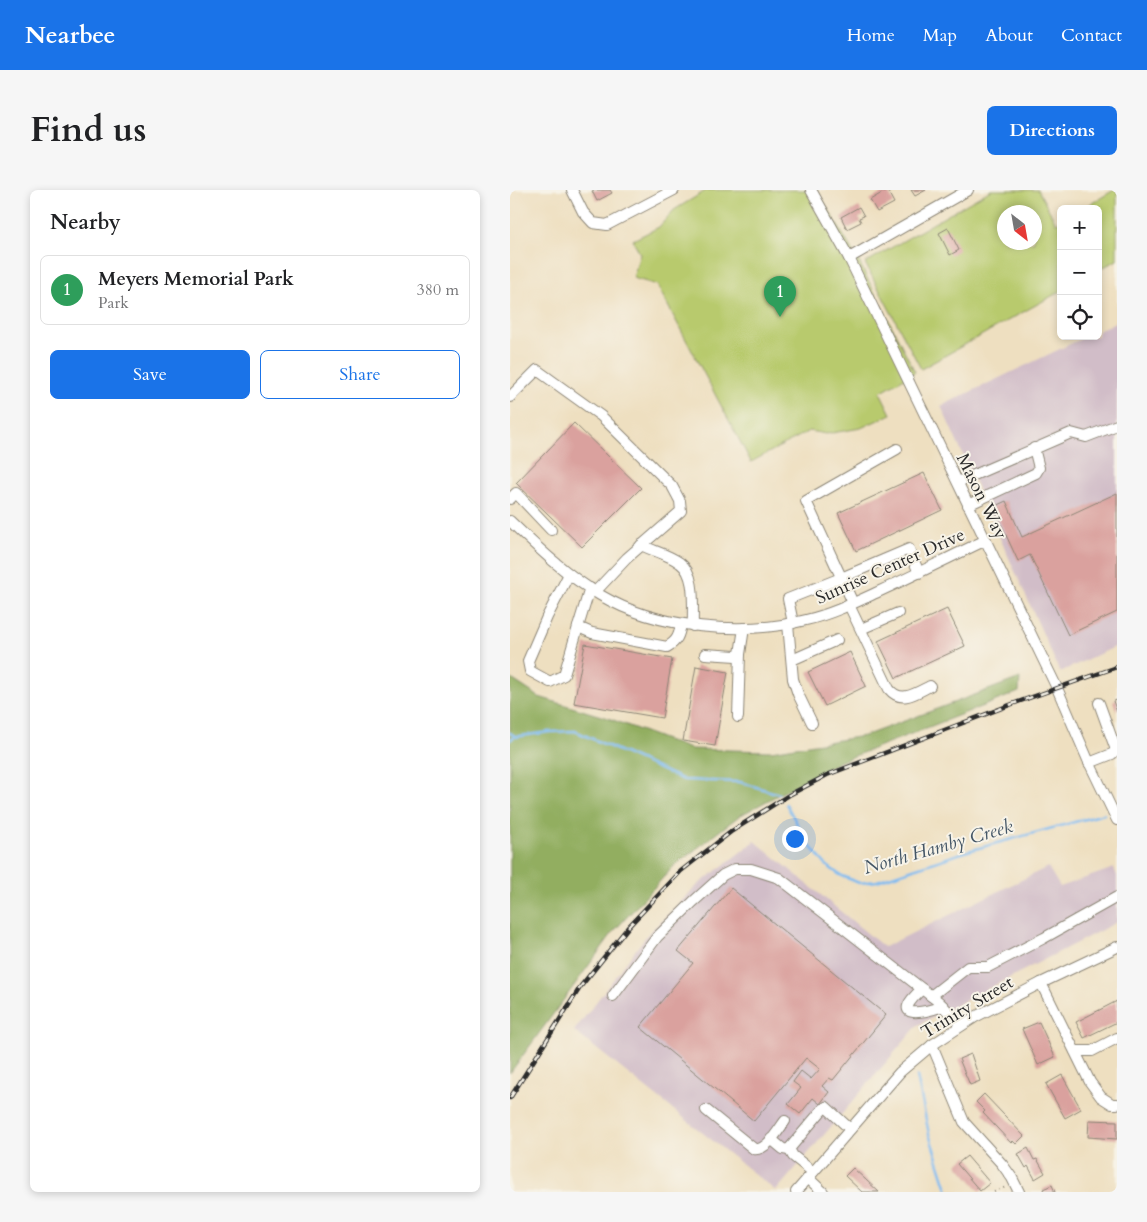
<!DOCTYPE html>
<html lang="en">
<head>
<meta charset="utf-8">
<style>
  body { margin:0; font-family:Cardo,serif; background:#f6f6f6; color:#202124 }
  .controls { position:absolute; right:15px; top:15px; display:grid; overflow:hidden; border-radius:8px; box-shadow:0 2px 8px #0003 }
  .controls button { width:45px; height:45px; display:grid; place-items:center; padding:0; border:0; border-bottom:1px solid #e0e0e0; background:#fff; color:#202124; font:25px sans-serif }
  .compass { position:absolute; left:487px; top:15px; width:45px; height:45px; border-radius:50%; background:#fff; box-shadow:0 2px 8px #0003; rotate:149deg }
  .you { position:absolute; left:284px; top:648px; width:18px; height:18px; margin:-12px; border:4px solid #fff; border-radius:50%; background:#1a73e8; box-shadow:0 0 0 8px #1a73e833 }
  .badge { display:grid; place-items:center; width:32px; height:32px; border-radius:50%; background:#1a73e8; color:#fff; font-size:16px; font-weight:700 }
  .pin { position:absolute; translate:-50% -41px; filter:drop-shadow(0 1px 2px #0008) }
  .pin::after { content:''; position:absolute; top:26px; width:18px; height:15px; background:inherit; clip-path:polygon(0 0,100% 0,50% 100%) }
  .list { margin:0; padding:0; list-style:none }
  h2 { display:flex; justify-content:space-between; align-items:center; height:65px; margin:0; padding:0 20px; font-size:21px }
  h2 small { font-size:16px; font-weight:400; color:#757577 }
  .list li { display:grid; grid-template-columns:32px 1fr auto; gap:15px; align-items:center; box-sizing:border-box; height:70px; margin:0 10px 10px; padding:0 10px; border:1px solid #e0e0e0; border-radius:8px }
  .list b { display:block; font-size:19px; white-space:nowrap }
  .list p { margin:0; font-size:16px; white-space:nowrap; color:#757577 }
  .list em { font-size:16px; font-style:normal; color:#757577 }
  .actions { display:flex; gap:10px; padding:15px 20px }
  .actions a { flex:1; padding:11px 0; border:1px solid #1a73e8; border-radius:8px; text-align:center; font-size:18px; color:#1a73e8 }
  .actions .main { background:#1a73e8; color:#fff }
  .icon { flex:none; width:28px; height:28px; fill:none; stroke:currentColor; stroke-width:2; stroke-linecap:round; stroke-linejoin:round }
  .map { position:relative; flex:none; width:607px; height:1002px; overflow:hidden; border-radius:8px }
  header { display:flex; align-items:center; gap:30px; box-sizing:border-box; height:70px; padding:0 25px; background:#1a73e8; color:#fff }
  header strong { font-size:24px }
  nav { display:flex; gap:28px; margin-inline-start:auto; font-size:18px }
  .intro { display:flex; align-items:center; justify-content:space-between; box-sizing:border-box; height:120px; padding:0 30px }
  h1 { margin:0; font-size:35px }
  .button { padding:12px 22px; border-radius:8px; background:#1a73e8; color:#fff; font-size:18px; font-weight:700 }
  main { display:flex; gap:30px; padding:0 30px }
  aside { flex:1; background:#fff; border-radius:8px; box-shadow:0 2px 8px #0003 }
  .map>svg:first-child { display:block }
  .industrial { fill:#d1bdc8 }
  .green { fill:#b8ca6d; stroke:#727a4c; fill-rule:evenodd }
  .forest { fill:#92ae60; stroke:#5e6c46 }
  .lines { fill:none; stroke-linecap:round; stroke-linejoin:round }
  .stream { stroke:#7ebbf1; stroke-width:2.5 }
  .building { fill:#daa19e }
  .minor-casing { stroke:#8c8576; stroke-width:12 }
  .path { stroke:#8c8576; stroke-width:2; stroke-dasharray:1 4; stroke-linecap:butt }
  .minor { stroke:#fff; stroke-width:10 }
  .rail-casing { stroke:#2b2b2b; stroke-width:4.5 }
  .rail { stroke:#f7f3e8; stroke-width:2.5; stroke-dasharray:8; stroke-linecap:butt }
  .labels { text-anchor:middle; stroke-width:4; stroke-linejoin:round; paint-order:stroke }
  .street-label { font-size:18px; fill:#2b2b2b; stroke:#f7f3e8 }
  .water-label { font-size:19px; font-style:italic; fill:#445666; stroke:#f7f3e8 }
</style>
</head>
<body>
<header>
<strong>Nearbee</strong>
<nav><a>Home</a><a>Map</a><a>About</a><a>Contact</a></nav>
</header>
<div class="intro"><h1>Find us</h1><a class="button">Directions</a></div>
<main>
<aside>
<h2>Nearby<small></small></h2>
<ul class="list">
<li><span class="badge" style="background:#2e9e5b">1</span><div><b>Meyers Memorial Park</b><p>Park</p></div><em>380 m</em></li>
</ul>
<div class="actions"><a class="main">Save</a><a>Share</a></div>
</aside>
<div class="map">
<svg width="607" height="1002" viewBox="0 0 607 1002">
  <rect width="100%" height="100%" fill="#f7f3e8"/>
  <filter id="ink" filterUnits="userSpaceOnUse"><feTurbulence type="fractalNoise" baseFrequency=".02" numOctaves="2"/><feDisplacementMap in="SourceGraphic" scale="10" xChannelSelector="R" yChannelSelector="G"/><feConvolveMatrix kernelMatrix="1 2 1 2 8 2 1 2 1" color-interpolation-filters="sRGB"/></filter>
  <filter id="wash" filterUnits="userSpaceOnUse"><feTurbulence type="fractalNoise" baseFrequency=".0096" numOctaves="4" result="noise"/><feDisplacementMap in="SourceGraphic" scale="20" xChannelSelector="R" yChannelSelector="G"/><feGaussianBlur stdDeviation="1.12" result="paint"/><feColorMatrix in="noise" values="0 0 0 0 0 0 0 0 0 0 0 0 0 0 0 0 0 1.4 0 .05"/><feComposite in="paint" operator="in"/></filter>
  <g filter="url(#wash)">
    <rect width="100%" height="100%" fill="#eedfc0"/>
    <!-- industrial -->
    <g class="industrial">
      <path d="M607,132V456L550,482L431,216L577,146H588V141Z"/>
      <path d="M245,651L374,757L538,677L550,697L604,678L607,686V732L408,835L266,1001L64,841L137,745L189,694Z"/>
    </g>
    <!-- green -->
    <g class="green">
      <path d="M197,0H307L349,72L405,182L370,202L381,224L351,238L316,244L299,241L241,272L147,95L123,88L130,64L123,50L149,37L164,20Z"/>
      <path d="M481,0H528L546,33L551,31V101L411,179L355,73ZM494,22H524V52H494Z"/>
      <path d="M604,0H607V70L588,80V19H572Z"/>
    </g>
    <!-- forest -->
    <path class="forest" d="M0,488L29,507L98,528L180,559L261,561L354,546L510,488L509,502L329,572L229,626L164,676L104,741L0,883Z"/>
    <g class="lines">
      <!-- stream -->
      <g class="stream">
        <path d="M0,543L7,547"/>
        <path d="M0,550L4,547L39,542L65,541L174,590L230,592L269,604"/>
        <path d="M276,614L299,655L316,675L330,685L349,693L367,691L458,661L594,624"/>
        <path d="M407,886L419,944L438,1002"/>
      </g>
    </g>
    <g id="blocks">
      <!-- building -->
      <g class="building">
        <path d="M84,0H100L102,3L87,11L82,1Z"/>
        <path d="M377,0L384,13L367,22L360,10Z"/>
        <path d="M401,0H416L405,6Z"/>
        <path d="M349,17L354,26L349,28L351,32L337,39L331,27Z"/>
        <path d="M438,38L449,60L440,65L429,43Z"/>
        <path d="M64,233L131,298L72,357L6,293Z"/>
        <path d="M414,283L432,320L346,361L328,323Z"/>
        <path d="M607,303V422L558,445L520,365L508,371L483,317L496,311L512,347Z"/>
        <path d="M437,419L455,456L386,488L368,451Z"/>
        <path d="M75,454L162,469L152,528L64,513Z"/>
        <path d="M340,462L356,496L315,516L298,482Z"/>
        <path d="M186,476L218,482L205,556L173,551Z"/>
        <path d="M607,510V522L603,511Z"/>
        <path d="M221,698L376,825L323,890L319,888L312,896L319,902L310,914L303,908L290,924L278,914L291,898L283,892L291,881L301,889L310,879L296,868L244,931L130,837L183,773L168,761Z"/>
        <path d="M607,811V832L574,848L566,832Z"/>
        <path d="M529,832L545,867L528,875L512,839Z"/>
        <path d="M461,864L470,891L460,895L449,869Z"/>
        <path d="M552,885L571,919L555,928L536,894Z"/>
        <path d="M474,904L514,946L506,954L503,951L501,953L473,923L475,921L466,912Z"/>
        <path d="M579,930L607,931V949L578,947Z"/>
        <path d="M518,958L524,970L527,969L535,983L525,989L518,976L516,978L508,964Z"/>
        <path d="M457,966L480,993L470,1001L447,974Z"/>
        <path d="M343,978L369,1002H352L335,986Z"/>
        <path d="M542,995L545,1002H534L533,999Z"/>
      </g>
    </g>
  </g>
  <g filter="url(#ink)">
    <use href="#blocks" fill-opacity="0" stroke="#8c8576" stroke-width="1"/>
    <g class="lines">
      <defs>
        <g id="minor">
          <path d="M62,0L73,22L83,33L97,35L164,0"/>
          <path d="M301,0L339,68L547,498L578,570L607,630"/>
          <path d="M339,68L458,0"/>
          <path d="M0,207L27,180L91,226L162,296L170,311L171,321L117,368L85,402"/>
          <path d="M448,292L561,243L576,247L607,235"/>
          <path d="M0,309L6,303L41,340"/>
          <path d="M458,315L526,283L529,278L524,258"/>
          <path d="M0,331C28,358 56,385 90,405C147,439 233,446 296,430C322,424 346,412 370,401C405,385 440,367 476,350"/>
          <path d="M131,355C143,361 160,365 170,373C187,385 182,417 183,436"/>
          <path d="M59,384L37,427L18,471L20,481L40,492L54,485L68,437"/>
          <path d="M80,398L68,437L82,443L157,457C167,451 169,446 171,434"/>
          <path d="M343,413L296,311L387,259"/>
          <path d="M339,415L379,499C391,514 406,503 420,496"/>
          <path d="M283,433L278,409L331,388L399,359L409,383"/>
          <path d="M278,434L283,489L288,504L302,533"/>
          <path d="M351,439L388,423"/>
          <path d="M195,464L226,466L230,464L234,438"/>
          <path d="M282,470L327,450"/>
          <path d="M228,527L230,464"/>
          <path d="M579,573L602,564L606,560L589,513"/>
          <path d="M531,793L580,892L591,907L602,914H607"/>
          <path d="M412,799C379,829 410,824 433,816"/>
          <path d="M103,806L147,747L184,711L213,685L225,679H241L269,688L429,812L451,835"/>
          <path d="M421,806L458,777H478L534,748L607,707"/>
          <path d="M422,855L454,932L492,974L502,988L509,1002"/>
          <path d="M565,861H582L607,848"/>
          <path d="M196,920L244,959C257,961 268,940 275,931"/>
          <path d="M261,949L273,959L279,960"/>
          <path d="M303,982L283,966L279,959L312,920L316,917L340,939"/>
          <path d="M298,988L313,1002"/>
          <path d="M286,1002L390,882L422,855L465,827L531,793L607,757"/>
        </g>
      </defs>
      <!-- minor casing -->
      <use href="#minor" class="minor-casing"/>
      <!-- path -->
      <path class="path" d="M484,1002L496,997"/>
      <!-- minor -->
      <use href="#minor" class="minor"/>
      <defs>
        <path id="rail" d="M0,908L71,796L119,736L171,681L222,641L279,605L317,585L505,513L607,477"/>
      </defs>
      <!-- rail casing -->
      <use href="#rail" class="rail-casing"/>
      <!-- rail -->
      <use href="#rail" class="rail"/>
    </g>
  </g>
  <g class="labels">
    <!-- street labels -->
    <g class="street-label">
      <text transform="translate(472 306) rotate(64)" y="6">Mason Way</text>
      <text transform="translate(380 376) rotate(-24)" y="6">Sunrise Center Drive</text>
      <text transform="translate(457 817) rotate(-31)" y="6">Trinity Street</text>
    </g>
    <!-- water labels -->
    <g class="water-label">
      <text transform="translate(428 656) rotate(-16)" y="7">North Hamby Creek</text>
    </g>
  </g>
</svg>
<div class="controls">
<button>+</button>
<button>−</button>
<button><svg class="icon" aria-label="locate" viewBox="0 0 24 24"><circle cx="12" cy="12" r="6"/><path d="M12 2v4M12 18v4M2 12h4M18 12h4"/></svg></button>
</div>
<svg class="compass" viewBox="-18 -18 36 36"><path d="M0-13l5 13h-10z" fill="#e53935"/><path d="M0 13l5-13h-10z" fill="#757577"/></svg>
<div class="you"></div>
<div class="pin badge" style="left:270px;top:127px;background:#2e9e5b">1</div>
</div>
</main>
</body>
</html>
